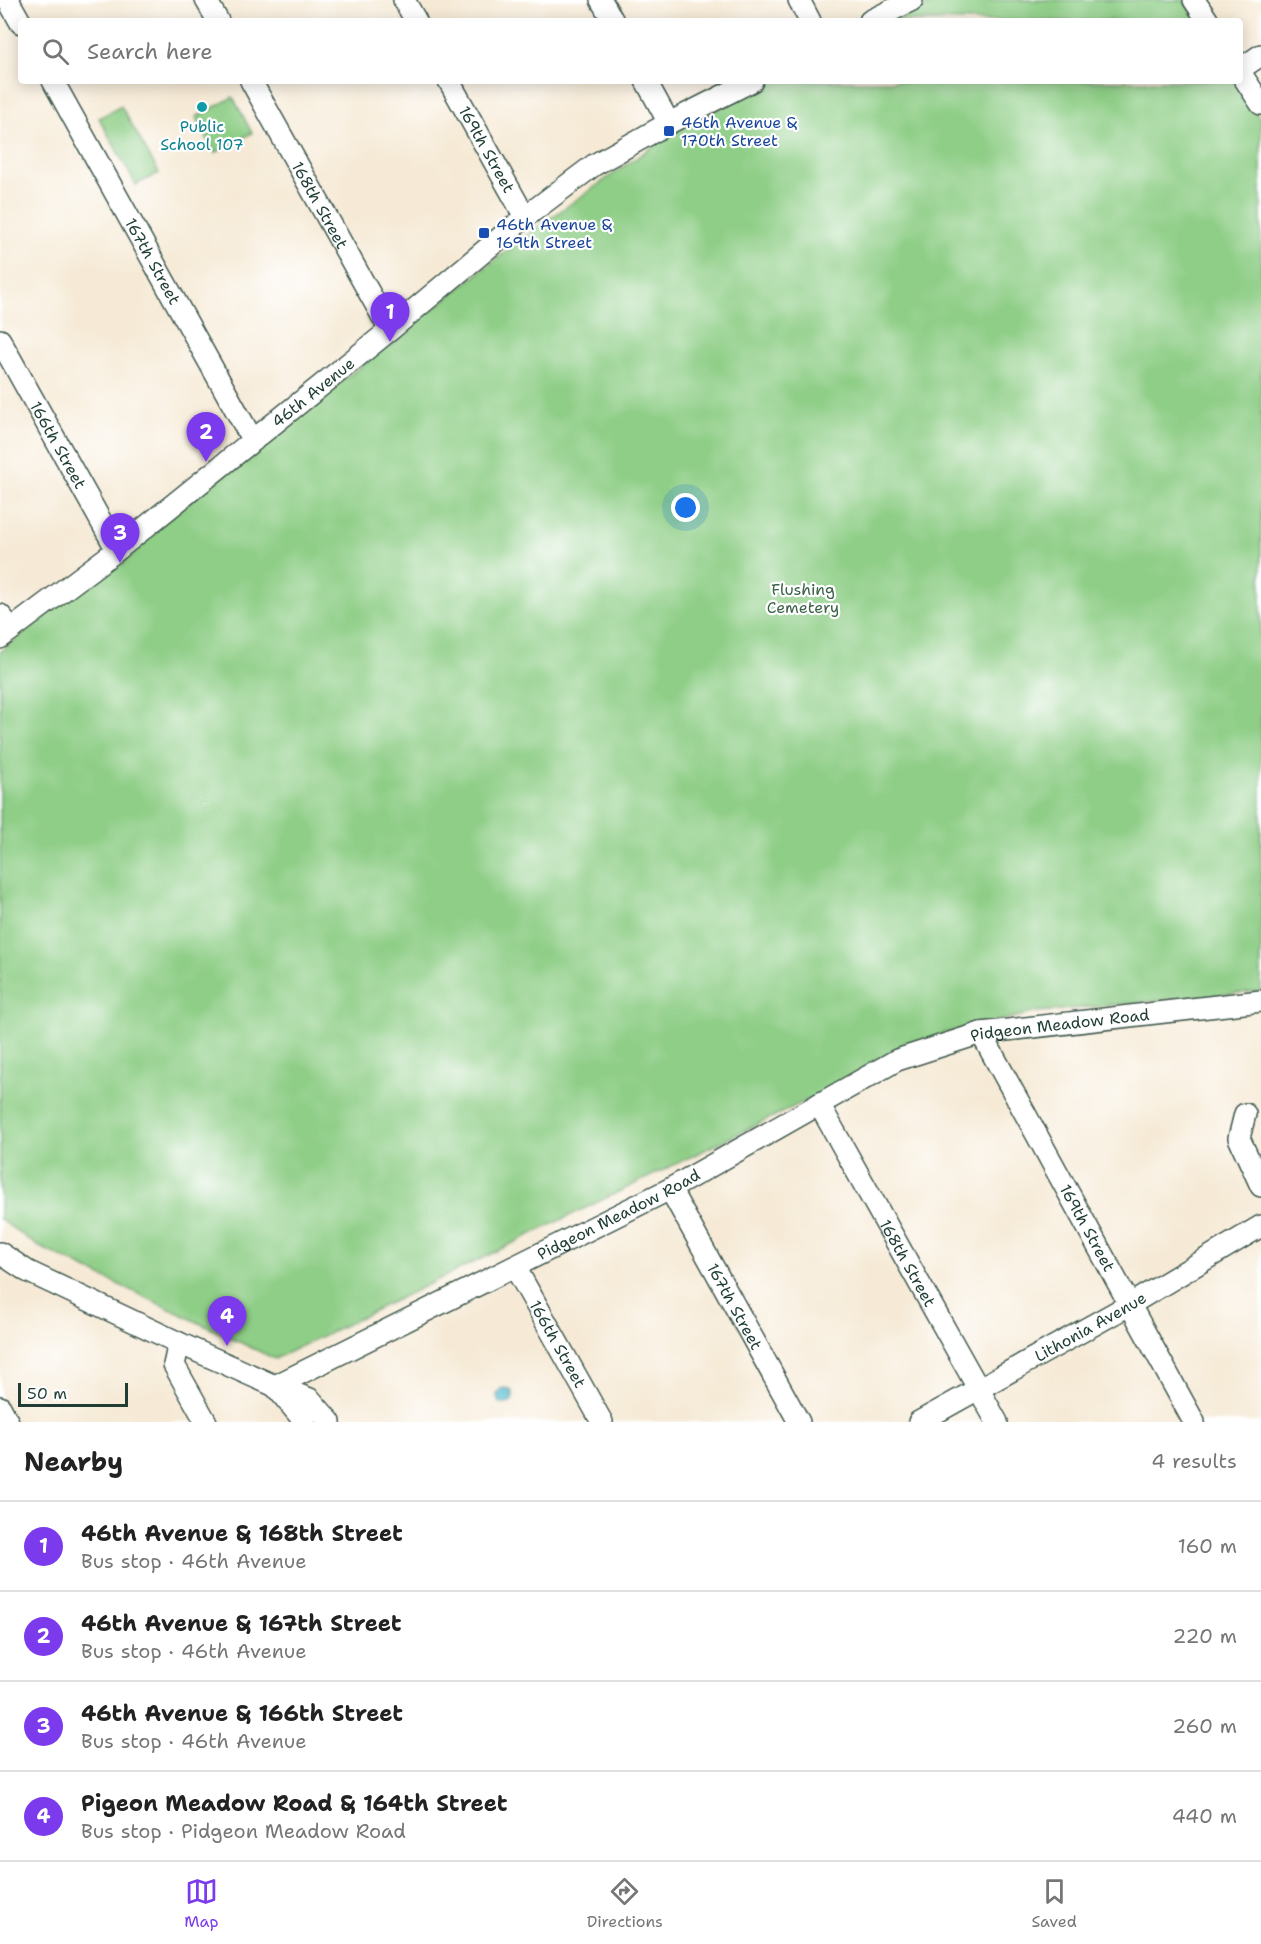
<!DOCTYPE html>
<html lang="en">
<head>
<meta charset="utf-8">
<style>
  body { margin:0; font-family:"Shantell Sans",sans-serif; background:#f6f6f6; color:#222 }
  .scale { position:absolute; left:18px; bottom:15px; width:110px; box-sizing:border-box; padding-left:6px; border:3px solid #1f3d34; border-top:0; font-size:16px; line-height:21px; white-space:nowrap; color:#1f3d34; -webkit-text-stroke:4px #fff; paint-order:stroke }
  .you { position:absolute; left:686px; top:508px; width:21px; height:21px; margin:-15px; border:4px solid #fff; border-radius:50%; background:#1a73e8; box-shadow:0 0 0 9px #1a73e833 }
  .badge { display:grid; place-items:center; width:39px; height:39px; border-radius:50%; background:#7c3aed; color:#fff; font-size:20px; font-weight:700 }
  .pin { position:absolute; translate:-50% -50px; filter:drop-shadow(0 2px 3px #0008) }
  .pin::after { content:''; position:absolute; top:32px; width:21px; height:18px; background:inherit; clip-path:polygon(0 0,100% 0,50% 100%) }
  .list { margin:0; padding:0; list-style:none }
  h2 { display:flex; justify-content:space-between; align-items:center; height:78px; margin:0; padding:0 24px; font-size:26px }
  h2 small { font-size:20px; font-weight:400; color:#767676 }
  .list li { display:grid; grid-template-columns:39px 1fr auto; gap:18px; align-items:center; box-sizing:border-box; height:90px; padding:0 24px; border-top:2px solid #e0e0e0 }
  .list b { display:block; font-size:22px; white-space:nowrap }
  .list p { margin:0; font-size:20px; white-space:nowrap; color:#767676 }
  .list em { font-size:20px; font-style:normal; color:#767676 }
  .icon { flex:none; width:33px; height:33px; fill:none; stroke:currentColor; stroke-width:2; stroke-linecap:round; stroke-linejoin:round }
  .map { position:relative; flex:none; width:1261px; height:1422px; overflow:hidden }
  .search { position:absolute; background:#fff; box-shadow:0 3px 15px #0003; left:18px; right:18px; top:18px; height:66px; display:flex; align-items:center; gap:15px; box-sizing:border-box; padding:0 21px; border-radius:6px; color:#767676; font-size:22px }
  .sheet { height:438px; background:#fff }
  nav { display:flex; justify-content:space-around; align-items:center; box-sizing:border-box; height:84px; border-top:2px solid #e0e0e0; background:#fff; font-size:16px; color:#767676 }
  nav a { display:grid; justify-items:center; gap:3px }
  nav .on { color:#7c3aed }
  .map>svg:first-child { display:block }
  .green { fill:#8ece86; stroke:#56865d; stroke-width:1.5 }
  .water { fill:#4eb9cb; stroke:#367b80; stroke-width:1.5 }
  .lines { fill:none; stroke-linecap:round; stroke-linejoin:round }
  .minor-casing { stroke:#3f574c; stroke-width:24 }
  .minor { stroke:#fff; stroke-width:21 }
  .culture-dot { fill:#0f9aa8; stroke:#fff; stroke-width:2 }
  .transit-dot { fill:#1a4fb4; stroke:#fff; stroke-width:2 }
  .labels { text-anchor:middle; stroke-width:4.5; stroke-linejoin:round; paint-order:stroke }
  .transit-label { font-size:16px; fill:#164399; stroke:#fff; text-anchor:start }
  .culture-label { font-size:16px; fill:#0d838f; stroke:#fff }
  .street-label { font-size:16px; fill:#1f3d34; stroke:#fff }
  .park-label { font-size:16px; fill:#3b6148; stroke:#fff }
</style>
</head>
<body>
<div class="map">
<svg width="1261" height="1422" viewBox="0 0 1261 1422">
  <rect width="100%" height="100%" fill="#fff"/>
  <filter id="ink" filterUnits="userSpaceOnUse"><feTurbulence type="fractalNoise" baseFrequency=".0167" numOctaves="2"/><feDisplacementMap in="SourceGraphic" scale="12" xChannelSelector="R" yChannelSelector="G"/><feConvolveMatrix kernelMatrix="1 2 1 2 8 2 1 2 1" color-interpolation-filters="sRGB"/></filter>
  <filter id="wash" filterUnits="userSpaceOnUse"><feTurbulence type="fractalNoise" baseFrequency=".008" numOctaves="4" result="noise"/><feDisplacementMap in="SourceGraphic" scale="24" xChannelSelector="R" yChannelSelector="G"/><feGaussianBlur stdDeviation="1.35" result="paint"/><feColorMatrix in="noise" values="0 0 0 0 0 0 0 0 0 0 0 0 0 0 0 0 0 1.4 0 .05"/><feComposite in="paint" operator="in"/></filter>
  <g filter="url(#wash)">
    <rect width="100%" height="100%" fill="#f6ead6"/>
    <!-- green -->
    <g class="green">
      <path d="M937,0H1184L1197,21H895Z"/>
      <path d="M774,81H1236L1261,120V991L1038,1012L945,1033L275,1359L38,1246L0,1219V652L529,233L676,130Z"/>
      <path d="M233,97L252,133L215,153L196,117Z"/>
      <path d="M121,106L159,173L136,185L99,118Z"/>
    </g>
    <!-- water -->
    <circle class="water" cx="505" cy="1396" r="8"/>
  </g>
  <g filter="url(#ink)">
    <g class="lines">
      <defs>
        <g id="minor">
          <path d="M8,0L21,23"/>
          <path d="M206,0L218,21"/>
          <path d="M404,0L416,21"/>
          <path d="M601,0L613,21"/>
          <path d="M799,0L810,21"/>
          <path d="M1194,0L1208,21"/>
          <path d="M870,21L912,0"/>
          <path d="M1240,69L1261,55"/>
          <path d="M1240,72L1261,104"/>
          <path id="s1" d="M53,81L253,441"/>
          <path id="s2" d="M251,81L390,330"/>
          <path id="s3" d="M449,81L525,217"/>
          <path d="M646,81L669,123"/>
          <path id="s4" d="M0,340L117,550"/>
          <path d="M0,615L12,629"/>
          <path id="s5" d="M0,638L117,550L390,330L525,217L594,165L669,123L752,81"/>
          <path id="s6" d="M981,1033L1194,1422"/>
          <path id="s7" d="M819,1104L997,1422"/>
          <path d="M1245,1114L1239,1138L1261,1186"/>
          <path id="s8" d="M670,1189L799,1422"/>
          <path d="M0,1253L27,1271L179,1343L275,1386L310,1399L330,1422"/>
          <path id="s9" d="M515,1267L602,1422"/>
          <path d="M179,1343L174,1365L206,1422"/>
          <path id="s10" d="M275,1386L670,1189L897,1060L981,1033L1261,1001"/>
          <path d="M275,1386L305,1422"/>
          <path d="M0,1407L8,1422"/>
          <path id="s11" d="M919,1422L1129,1305L1261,1226"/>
        </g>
      </defs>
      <!-- minor casing -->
      <use href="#minor" class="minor-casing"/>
      <!-- minor -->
      <use href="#minor" class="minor"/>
    </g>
  </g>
  <!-- markers -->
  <circle class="culture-dot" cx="202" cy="107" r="6"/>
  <g class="transit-dot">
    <rect x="663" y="125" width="12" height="12" rx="3"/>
    <rect x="478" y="227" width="12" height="12" rx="3"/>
  </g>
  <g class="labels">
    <!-- transit labels -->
    <g class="transit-label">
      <text x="681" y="128">46th Avenue &amp;<tspan x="681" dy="18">170th Street</tspan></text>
      <text x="496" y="230">46th Avenue &amp;<tspan x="496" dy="18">169th Street</tspan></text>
    </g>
    <!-- culture labels -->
    <g class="culture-label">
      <text x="202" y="132">Public<tspan x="202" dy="18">School 107</tspan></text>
    </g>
    <!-- street labels -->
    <g class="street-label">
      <text dy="6" stroke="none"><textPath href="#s3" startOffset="78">169th Street</textPath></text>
      <text dy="6" stroke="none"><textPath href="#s2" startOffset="142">168th Street</textPath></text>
      <text dy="6" stroke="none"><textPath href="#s1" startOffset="206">167th Street</textPath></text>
      <text dy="6" stroke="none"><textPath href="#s5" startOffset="398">46th Avenue</textPath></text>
      <text dy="6" stroke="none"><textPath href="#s4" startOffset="120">166th Street</textPath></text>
      <text dy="6" stroke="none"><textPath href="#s10" startOffset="870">Pidgeon Meadow Road</textPath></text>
      <text dy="6" stroke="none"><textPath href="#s10" startOffset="384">Pidgeon Meadow Road</textPath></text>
      <text dy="6" stroke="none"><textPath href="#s6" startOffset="222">169th Street</textPath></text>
      <text dy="6" stroke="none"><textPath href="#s7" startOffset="182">168th Street</textPath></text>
      <text dy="6" stroke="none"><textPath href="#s8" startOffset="134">167th Street</textPath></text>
      <text dy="6" stroke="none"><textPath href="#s11" startOffset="196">Lithonia Avenue</textPath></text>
      <text dy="6" stroke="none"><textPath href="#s9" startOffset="88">166th Street</textPath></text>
    </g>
    <!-- park labels -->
    <g class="park-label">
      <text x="803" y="595">Flushing<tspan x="803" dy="18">Cemetery</tspan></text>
    </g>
  </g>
</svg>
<div class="scale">50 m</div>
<div class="you"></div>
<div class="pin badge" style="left:390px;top:342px">1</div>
<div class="pin badge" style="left:206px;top:462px">2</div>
<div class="pin badge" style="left:120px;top:563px">3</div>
<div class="pin badge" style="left:227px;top:1346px">4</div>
<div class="search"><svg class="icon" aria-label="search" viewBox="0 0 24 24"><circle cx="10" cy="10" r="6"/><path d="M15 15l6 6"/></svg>Search here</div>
</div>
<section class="sheet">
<h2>Nearby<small>4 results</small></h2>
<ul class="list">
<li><span class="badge">1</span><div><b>46th Avenue &amp; 168th Street</b><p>Bus stop · 46th Avenue</p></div><em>160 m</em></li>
<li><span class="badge">2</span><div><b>46th Avenue &amp; 167th Street</b><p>Bus stop · 46th Avenue</p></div><em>220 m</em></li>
<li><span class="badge">3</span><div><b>46th Avenue &amp; 166th Street</b><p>Bus stop · 46th Avenue</p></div><em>260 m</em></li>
<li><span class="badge">4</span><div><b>Pigeon Meadow Road &amp; 164th Street</b><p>Bus stop · Pidgeon Meadow Road</p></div><em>440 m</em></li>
</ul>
</section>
<nav>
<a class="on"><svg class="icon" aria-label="map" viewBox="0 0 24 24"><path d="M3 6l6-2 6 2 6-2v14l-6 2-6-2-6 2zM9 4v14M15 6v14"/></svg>Map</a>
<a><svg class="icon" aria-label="directions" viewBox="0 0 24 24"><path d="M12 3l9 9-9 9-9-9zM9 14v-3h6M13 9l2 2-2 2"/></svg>Directions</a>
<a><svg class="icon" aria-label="saved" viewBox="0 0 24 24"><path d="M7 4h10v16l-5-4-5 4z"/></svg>Saved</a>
</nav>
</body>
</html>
